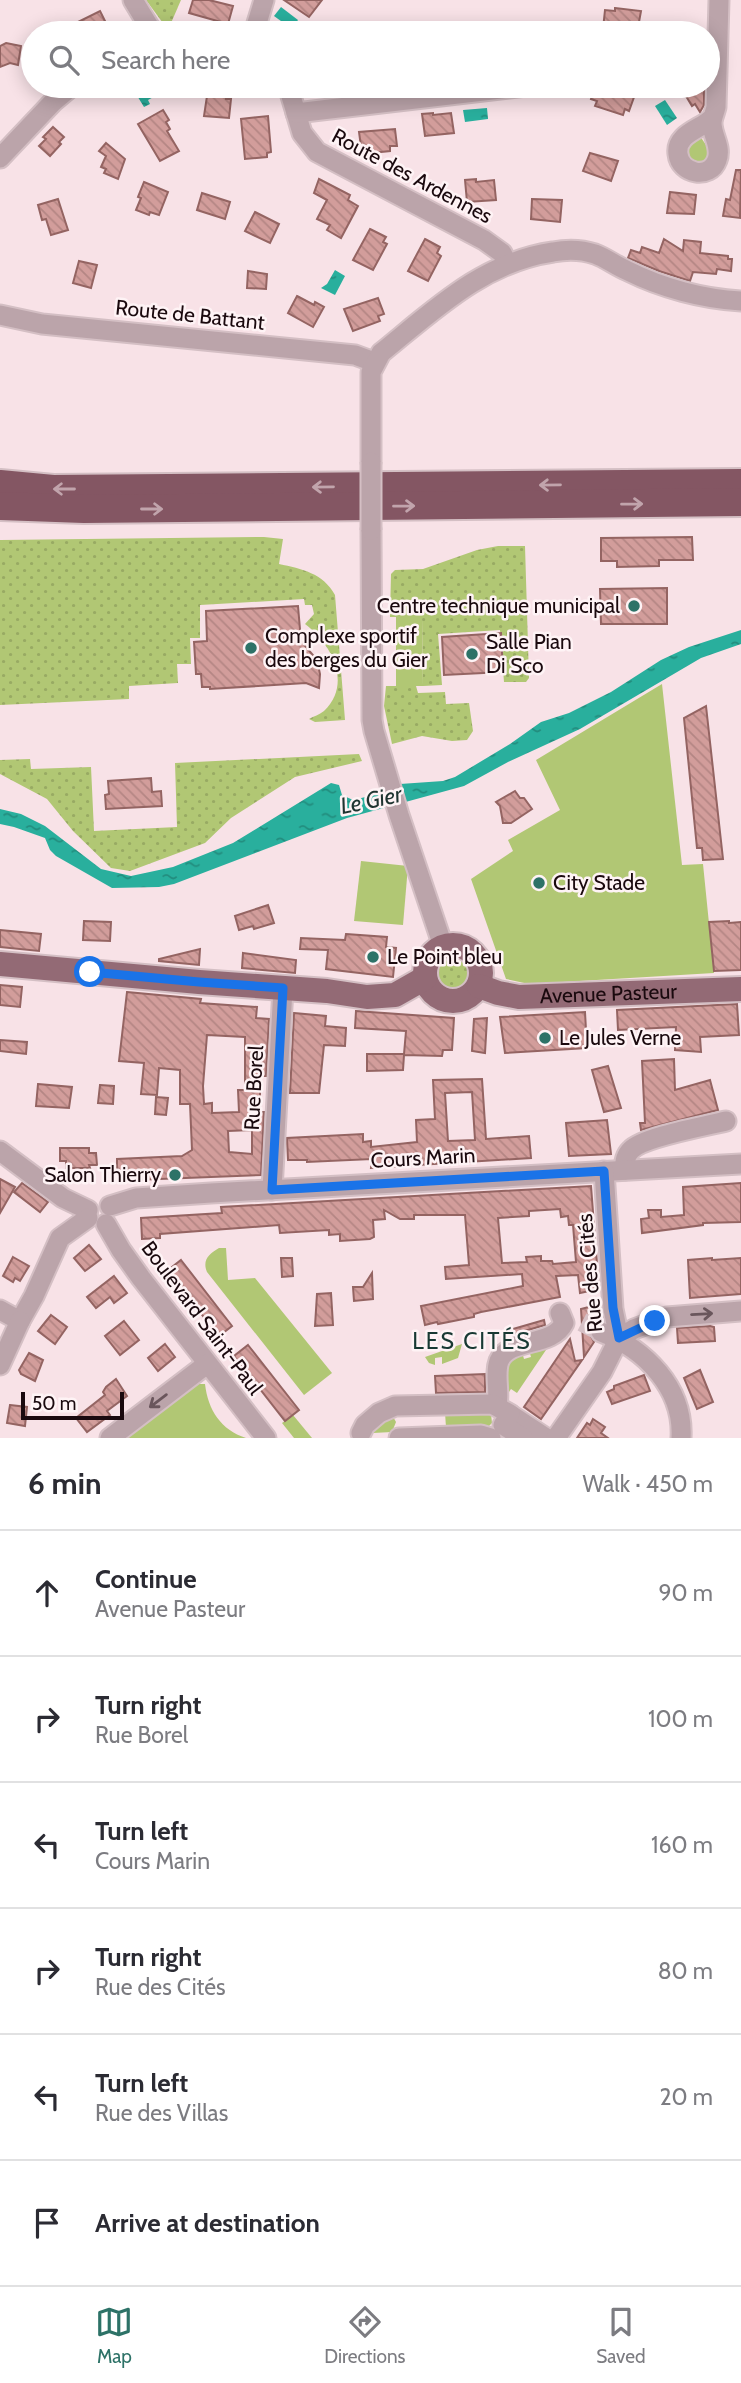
<!DOCTYPE html>
<html lang="en">
<head>
<meta charset="utf-8">
<style>
  body { margin:0; font-family:Cabin,sans-serif; background:#f2f2f3; color:#2b2b33 }
  .scale { position:absolute; left:21px; bottom:18px; width:103px; box-sizing:border-box; padding-left:7px; border:4px solid #1a090e; border-top:0; font-size:19px; line-height:24px; white-space:nowrap; color:#1a090e; -webkit-text-stroke:5px #fef3f5; paint-order:stroke }
  .stop { position:absolute; width:21px; height:21px; margin:-16px; border:5px solid #1a73e8; border-radius:50%; background:#fff }
  .stop.end { background:#1a73e8; border-color:#fff; box-shadow:0 2px 7px #0008 }
  .list { margin:0; padding:0; list-style:none }
  h2 { display:flex; justify-content:space-between; align-items:center; height:91px; margin:0; padding:0 28px; font-size:30px }
  h2 small { font-size:23px; font-weight:400; color:#7c7c81 }
  .list li { display:grid; grid-template-columns:46px 1fr auto; gap:21px; align-items:center; box-sizing:border-box; height:126px; padding:0 28px; border-top:2px solid #e1e1e2 }
  .list b { display:block; font-size:26px; white-space:nowrap }
  .list p { margin:0; font-size:23px; white-space:nowrap; color:#7c7c81 }
  .list em { font-size:23px; font-style:normal; color:#7c7c81 }
  .icon { flex:none; width:38px; height:38px; fill:none; stroke:currentColor; stroke-width:2; stroke-linecap:round; stroke-linejoin:round }
  .map { position:relative; flex:none; width:741px; height:1438px; overflow:hidden }
  .search { position:absolute; background:#fff; box-shadow:0 4px 18px #0003; left:21px; right:21px; top:21px; height:77px; display:flex; align-items:center; gap:18px; box-sizing:border-box; padding:0 24px; border-radius:38px; color:#7c7c81; font-size:26px }
  .sheet { height:847px; background:#fff }
  nav { display:flex; justify-content:space-around; align-items:center; box-sizing:border-box; height:98px; border-top:2px solid #e1e1e2; background:#fff; font-size:19px; color:#7c7c81 }
  nav a { display:grid; justify-items:center; gap:4px }
  nav .on { color:#2d7267 }
  .map>svg:first-child { display:block }
  .grass { fill:url(#grass-dots) }
  .park { fill:#b1c774 }
  .water { fill:url(#water-ripples) }
  .building { fill:url(#building-back-hatch); stroke:#946462; stroke-width:2; fill-rule:evenodd }
  .lines { fill:none; stroke-linecap:round; stroke-linejoin:round }
  .minor-tunnel { stroke:#d7c1c6; stroke-width:19; stroke-dasharray:19 10; stroke-linecap:butt }
  .minor-casing { stroke:#d4bfc4; stroke-width:23 }
  .major-casing { stroke:#d4bfc4; stroke-width:28 }
  .highway-casing { stroke:#d4bfc4; stroke-width:32 }
  .minor { stroke:#bba4aa; stroke-width:19 }
  .major { stroke:#936a75; stroke-width:24 }
  .highway { stroke:#845663; stroke-width:28 }
  .minor-bridge-casing { stroke:#d4bfc4; stroke-width:23; stroke-linecap:butt }
  .minor-bridge { stroke:#bba4aa; stroke-width:19 }
  .oneway { stroke:#c1a4ac }
  .oneway2 { stroke:#6a565c }
  .route { stroke:#1a73e8; stroke-width:9 }
  .poi-dot { fill:#2d7267; stroke:#fef3f5; stroke-width:2.5 }
  .labels { text-anchor:middle; stroke-width:5; stroke-linejoin:round; paint-order:stroke }
  .street-label { font-size:21px; fill:#1a090e; stroke:#fef3f5 }
  .poi-label { font-size:21px; fill:#1a090e; stroke:#fef3f5; text-anchor:start }
  .water-label { font-size:23px; font-style:italic; fill:#1e3430; stroke:#fef3f5 }
  .neighbourhood-label { font-size:23px; letter-spacing:2px; fill:#183933; stroke:#fef3f5 }
</style>
</head>
<body>
<div class="map">
<svg width="741" height="1438" viewBox="0 0 741 1438">
  <defs>
    <pattern id="grass-dots" width="8" height="8" patternUnits="userSpaceOnUse" patternTransform="scale(1.75)"><rect width="8" height="8" fill="#b1c774"/><path d="M2 2h.1M6 6h.1" fill="none" stroke="#98aa63" stroke-width="1.8" stroke-linecap="round"/></pattern>
    <pattern id="water-ripples" width="26" height="14" patternUnits="userSpaceOnUse" patternTransform="scale(1.75)"><rect width="26" height="14" fill="#29af9d"/><path d="M2 4q2-2 4 0t4 0M15 11q2-2 4 0t4 0" fill="none" stroke="#228d7e"/></pattern>
    <pattern id="building-back-hatch" width="6" height="6" patternUnits="userSpaceOnUse" patternTransform="scale(1.75)"><rect width="6" height="6" fill="#d29d9b"/><path d="M-1 5l2 2M0 0l6 6M5-1l2 2" fill="none" stroke="#b48684"/></pattern>
  </defs>
  <rect width="100%" height="100%" fill="#f8e2e7"/>
  <!-- grass -->
  <g class="grass">
    <path d="M146,0H181L168,30Z"/>
    <path d="M264,537L283,539L279,564C302,569 323,573 335,595L345,720L315,722L309,719C314,716 319,715 324,711C353,684 331,643 305,624L314,614L312,605H305L304,599L200,605V638H190L191,664H177L178,683L129,686V699L0,705V540Z"/>
    <path d="M498,546H525L529,678L526,682H504L500,630L438,634L442,685L423,686L422,617H390L391,574L395,570L423,569L477,550Z"/>
    <path d="M386,686H416L418,693L445,692L446,704L469,703L473,731L467,740L452,741L422,736L392,744L384,706Z"/>
    <path d="M359,754L362,761L295,777L231,818L205,843L130,871L111,868L73,831L47,799L0,774V760L30,759L31,769L91,767L94,831L177,827L175,763Z"/>
    <circle cx="453" cy="972" r="18"/>
  </g>
  <!-- park -->
  <g class="park">
    <path d="M700,136L714,157L712,161L689,165L684,143Z"/>
    <path d="M422,616L423,686H396V617Z"/>
    <path d="M662,684L682,865L703,864L714,973L529,984L506,979L471,879L513,851L508,840L560,810L536,760Z"/>
    <path d="M361,861L408,866L403,925L354,921Z"/>
    <path d="M219,1248H226L228,1280L255,1278L332,1373L304,1395L207,1272C202,1260 209,1254 219,1248Z"/>
    <path d="M462,1344L458,1358L442,1364V1357L435,1358V1365L429,1363L425,1357Z"/>
    <path d="M548,1347L517,1393L511,1389L507,1395L506,1359L522,1352L524,1359L531,1357L529,1350Z"/>
    <path d="M192,1384H205C208,1410 221,1430 246,1438H123Z"/>
    <path d="M486,1411L491,1414L492,1423L487,1428L446,1427L445,1413Z"/>
    <path d="M391,1413L396,1422L392,1432L373,1433L371,1430Z"/>
    <path d="M293,1415L312,1438H294L282,1423Z"/>
  </g>
  <!-- water -->
  <g class="water">
    <path d="M281,7L298,20L292,29L274,16Z"/>
    <path d="M151,86H157L161,93L148,100L150,104L144,107L136,94Z"/>
    <path d="M665,100L677,118L667,125L655,106Z"/>
    <path d="M487,108L488,119L465,122L463,110Z"/>
    <path d="M335,270L345,276L335,295L321,288L327,284Z"/>
    <path d="M741,630V644L701,658L580,729L508,762L464,786L347,818L174,884L159,887L112,888L56,856L50,850L45,838L14,827L0,824V809L21,814L45,826L101,869L131,876L173,867L233,843L331,783L339,785L342,795L353,800L386,792L403,795L400,784L443,781L455,777L510,744L541,722L569,713L611,692L661,660L689,647Z"/>
  </g>
  <!-- building -->
  <g class="building">
    <path d="M193,0H209L233,6L228,24L189,13Z"/>
    <path d="M284,0H322L309,17Z"/>
    <path d="M615,8L641,11L637,33L603,29L605,10L615,11Z"/>
    <path d="M100,11L108,27L96,33H84L78,22Z"/>
    <path d="M6,43L21,46L18,65L10,63L0,67V46Z"/>
    <path d="M595,86H638L629,111L625,109L623,115L595,106L597,101L591,99Z"/>
    <path d="M691,86H704V105L700,112L695,104L692,106L683,91Z"/>
    <path d="M214,91L226,93V99H231L229,118L204,116L207,96H212Z"/>
    <path d="M163,110L169,120L166,122L170,129L167,131L179,151L160,161L138,124Z"/>
    <path d="M433,113V115L451,113L454,133L425,136L422,114Z"/>
    <path d="M268,116L271,152L267,153V157L245,159L241,119Z"/>
    <path d="M53,127L64,137L59,142L61,144L50,156L39,146L46,139L43,137Z"/>
    <path d="M395,129L397,146H390V151L362,154L359,132Z"/>
    <path d="M106,143L125,159L118,179L104,173L106,169L101,167L106,156L99,151Z"/>
    <path d="M590,153L618,161L611,181L583,171Z"/>
    <path d="M736,170H741L740,218L723,216L726,199L730,200Z"/>
    <path d="M319,179L350,195L348,200L358,206L341,238L327,230L330,225L317,219L327,200L314,193Z"/>
    <path d="M476,179V182L494,180L496,200L467,202L465,180Z"/>
    <path d="M144,182L168,192L159,215L150,212L149,215L136,210L141,198L138,197Z"/>
    <path d="M670,192L696,195L694,214L667,213Z"/>
    <path d="M202,193L230,202L225,219L197,210Z"/>
    <path d="M58,199L68,230L51,235L46,219L42,220L38,205Z"/>
    <path d="M532,199L562,200L560,222L531,219Z"/>
    <path d="M255,212L279,224L270,243L245,231Z"/>
    <path d="M370,229L386,237L383,242L387,244L373,270L353,260Z"/>
    <path d="M425,239L440,247L437,253L441,256L428,281L408,271Z"/>
    <path d="M664,239L683,251L684,240L701,242L700,253L728,256V259H732L731,271L717,269L716,274L693,272L690,281L659,271L628,258L631,250L640,253L642,247L659,253Z"/>
    <path d="M79,261L97,265L91,288L73,283Z"/>
    <path d="M248,271L267,274L266,289L247,288Z"/>
    <path d="M297,296L314,305L315,302L324,307L313,327L288,313Z"/>
    <path d="M378,298L384,314L378,316L380,321L353,331L344,309Z"/>
    <path d="M692,537L693,560H659V566L617,567V561H601V538Z"/>
    <path d="M667,588V624H601L600,589Z"/>
    <path d="M298,606L301,641L317,660L320,674L319,688L306,683L210,689V687H202L201,674H196L194,642L207,641L206,611Z"/>
    <path d="M501,633L503,672L444,675L442,637Z"/>
    <path d="M706,706L723,859L703,860L702,848H697L684,718Z"/>
    <path d="M151,778L152,792L161,791L162,806L106,809L105,795L109,794L108,781Z"/>
    <path d="M515,791L520,798H524L532,809L511,823H503L500,806L496,802Z"/>
    <path d="M268,905L274,923L254,929L253,926L239,930L235,916Z"/>
    <path d="M84,921L111,922L110,941L83,940Z"/>
    <path d="M729,921V923L741,922V970L714,971L709,922Z"/>
    <path d="M0,930L41,934L39,951L0,947Z"/>
    <path d="M346,934L387,937L386,947L396,948L393,977L326,969L328,950L300,949L301,938L345,940Z"/>
    <path d="M200,949L199,965L159,961V959Z"/>
    <path d="M243,953L296,960L295,973L242,968Z"/>
    <path d="M0,985L22,987L20,1007L0,1005Z"/>
    <path d="M127,992L201,999L200,1003L257,1007L256,1018L269,1019L266,1076H260V1112H264L261,1175L135,1180V1173H117V1159L182,1156L192,1150L190,1104H180V1070L159,1068L157,1095L141,1094L144,1063L119,1061ZM207,1035L245,1037V1090H238L239,1112L212,1113V1103L204,1104L203,1086ZM252,1130V1154L229,1152L228,1131Z"/>
    <path d="M737,1004L739,1035L700,1037L701,1052L675,1050L676,1027L618,1030L617,1010Z"/>
    <path d="M356,1011L454,1018L452,1050H443L442,1056L404,1055L403,1070L367,1071V1054H404L406,1031L355,1028Z"/>
    <path d="M585,1012L587,1048L505,1053L500,1017Z"/>
    <path d="M294,1013L326,1016L325,1026L346,1028L345,1046L324,1045L319,1093H290Z"/>
    <path d="M487,1018L485,1053L472,1051L474,1019Z"/>
    <path d="M0,1040L27,1042L26,1054L0,1051Z"/>
    <path d="M674,1059L675,1090L710,1080L718,1110L641,1130L640,1123H645L642,1061Z"/>
    <path d="M608,1066L621,1108L604,1112L592,1070Z"/>
    <path d="M482,1079L486,1139L529,1136L531,1158L371,1168L372,1159L307,1162V1160H288L287,1138L363,1134V1142L371,1141V1147L417,1142L416,1120L435,1119L433,1080ZM472,1092L475,1140L448,1141L445,1093Z"/>
    <path d="M38,1084L72,1087L69,1108L36,1106Z"/>
    <path d="M100,1085L114,1086L113,1104L98,1103Z"/>
    <path d="M156,1097L168,1098L166,1115L155,1114Z"/>
    <path d="M607,1120L611,1154L569,1156L566,1123Z"/>
    <path d="M60,1148H89V1153H96L97,1165H89L90,1168H66V1161H60Z"/>
    <path d="M0,1179L15,1187L0,1213Z"/>
    <path d="M22,1183L48,1202L40,1212L14,1192Z"/>
    <path d="M741,1183V1222L703,1223V1225L642,1233L641,1219L649,1218L648,1210H661V1217L684,1215L683,1187Z"/>
    <path d="M591,1186L599,1289L580,1293L578,1275L556,1276L560,1297L481,1312L474,1314V1317L438,1324L437,1322L425,1325L421,1306L523,1286L522,1274L446,1279L445,1267L469,1265L465,1215H414V1219H400L384,1210L385,1219L373,1220L374,1237L370,1239L340,1241V1234L329,1235V1230L280,1233L279,1225L160,1234V1238L142,1239L141,1218L222,1213L221,1207ZM560,1209L561,1217L568,1216L569,1225H573L576,1262L553,1264L552,1261H541V1256L526,1257L527,1262L502,1263L498,1218L529,1216V1211Z"/>
    <path d="M89,1245L101,1259L85,1271L74,1258Z"/>
    <path d="M13,1257L29,1266L20,1281L15,1278L13,1282L3,1276Z"/>
    <path d="M281,1258H292L293,1276L282,1277Z"/>
    <path d="M712,1258V1260L741,1258V1294L690,1298L688,1260Z"/>
    <path d="M181,1260L232,1326L219,1336L167,1271Z"/>
    <path d="M372,1273L373,1299L354,1301L353,1287H363Z"/>
    <path d="M114,1276L127,1293L114,1303L110,1297L96,1308L87,1297Z"/>
    <path d="M331,1293L333,1325L315,1326L317,1294Z"/>
    <path d="M600,1304L601,1318L593,1322L589,1332L594,1342L584,1357L581,1309Z"/>
    <path d="M51,1315L67,1327L55,1344L38,1331Z"/>
    <path d="M544,1320L545,1325L514,1334L513,1329Z"/>
    <path d="M124,1321L139,1340L120,1355L105,1336Z"/>
    <path d="M710,1326L714,1327L715,1341L678,1343L677,1328Z"/>
    <path d="M570,1339L575,1361L582,1360L541,1419L524,1407Z"/>
    <path d="M165,1344L175,1357L158,1371L148,1358Z"/>
    <path d="M248,1345L299,1410L285,1421L234,1356Z"/>
    <path d="M29,1353L43,1360L35,1381L21,1374L19,1370Z"/>
    <path d="M700,1370L713,1402L697,1409L684,1378Z"/>
    <path d="M485,1374V1392L436,1393L435,1376Z"/>
    <path d="M644,1375L650,1391L612,1404L607,1392L614,1389V1386Z"/>
    <path d="M116,1379L127,1396L107,1411L110,1415L87,1432L76,1418L105,1395L103,1392L106,1387Z"/>
    <path d="M10,1405L27,1407L25,1426L7,1423Z"/>
    <path d="M593,1419L605,1427L601,1433L608,1438H577L587,1423L590,1425Z"/>
  </g>
  <g class="lines">
    <!-- minor-tunnel -->
    <path class="minor-tunnel" d="M582,1322L601,1332"/>
    <defs>
      <g id="minor">
        <path d="M133,0L153,33"/>
        <path d="M254,33L264,0"/>
        <path d="M288,86L302,133L317,152L484,240L502,253L507,263"/>
        <path d="M565,86H566"/>
        <path d="M296,113L526,86"/>
        <path d="M713,117C703,129 675,133 678,154C680,174 710,180 717,160C722,147 712,136 712,123C712,118 715,112 716,107L719,0"/>
        <path d="M0,158L53,102L72,86"/>
        <path d="M0,315L42,324L355,355L374,362"/>
        <path d="M371,462V372L381,353C433,311 483,262 553,252C568,249 580,249 595,254C606,258 616,266 628,271C662,288 703,299 741,301"/>
        <path d="M371,530L372,720L374,731L399,815L443,946"/>
        <path d="M0,1151L63,1198L88,1210"/>
        <path d="M625,1170C624,1162 625,1156 631,1150C643,1137 706,1126 726,1121"/>
        <path d="M272,1190L283,988"/>
        <path d="M110,1206L136,1198L211,1193L741,1164"/>
        <path d="M106,1224L121,1250L141,1278L266,1438"/>
        <path d="M0,1310L20,1321L34,1296L60,1238L88,1218"/>
        <path d="M601,1332C645,1349 684,1388 681,1438"/>
        <path d="M619,1338L634,1329L667,1317L741,1311"/>
        <path d="M0,1365L20,1321"/>
        <path d="M497,1406C500,1392 494,1374 499,1361C509,1337 552,1348 564,1323L560,1313"/>
        <path d="M511,1415L546,1438"/>
        <path d="M361,1433L365,1425L379,1413L395,1406L492,1404L510,1414L503,1425L523,1438"/>
        <path d="M110,1438L207,1364"/>
        <path d="M399,1438L481,1435L491,1438"/>
        <path d="M556,1438L602,1372L619,1338L613,1309L604,1171"/>
      </g>
      <g id="major">
        <circle cx="453" cy="973" r="28"/>
        <path d="M0,964L199,982L327,991L367,997L395,995L425,978"/>
        <path id="s1" d="M479,986L498,993L519,997L741,989"/>
      </g>
      <g id="highway">
        <path d="M0,484L53,489L741,483"/>
        <path d="M0,506L84,509L741,502"/>
      </g>
    </defs>
    <!-- minor casing -->
    <use href="#minor" class="minor-casing"/>
    <!-- major casing -->
    <use href="#major" class="major-casing"/>
    <!-- highway casing -->
    <use href="#highway" class="highway-casing"/>
    <!-- minor -->
    <use href="#minor" class="minor"/>
    <!-- major -->
    <use href="#major" class="major"/>
    <!-- highway -->
    <use href="#highway" class="highway"/>
    <defs>
      <path id="minor-bridge" d="M371,462V530"/>
    </defs>
    <!-- minor-bridge casing -->
    <use href="#minor-bridge" class="minor-bridge-casing"/>
    <!-- minor-bridge -->
    <use href="#minor-bridge" class="minor-bridge"/>
  </g>
  <!-- one-way arrows -->
  <defs><path id="oneway-shaft" d="M-6 0H5M1.5-3L5.5 0L1.5 3" fill="none" stroke-width="1.6" stroke-linecap="round" stroke-linejoin="round" transform="scale(1.75)"/></defs>
  <g class="oneway">
    <use href="#oneway-shaft" transform="translate(550 485) rotate(179)"/>
    <use href="#oneway-shaft" transform="translate(323 487) rotate(179)"/>
    <use href="#oneway-shaft" transform="translate(64 489) rotate(-180)"/>
    <use href="#oneway-shaft" transform="translate(632 504) rotate(-1)"/>
    <use href="#oneway-shaft" transform="translate(404 506) rotate(-1)"/>
    <use href="#oneway-shaft" transform="translate(152 509)"/>
  </g>
  <g class="oneway2">
    <use href="#oneway-shaft" transform="translate(702 1314) rotate(-3)"/>
    <use href="#oneway-shaft" transform="translate(158 1401) rotate(143)"/>
  </g>
  <g class="lines">
    <!-- route -->
    <path class="route" d="M90,972L199,982L283,988L272,1190L604,1171L613,1308L619,1338L655,1321"/>
  </g>
  <!-- markers -->
  <g class="poi-dot">
    <circle cx="634" cy="606" r="7"/>
    <circle cx="251" cy="648" r="7"/>
    <circle cx="472" cy="654" r="7"/>
    <circle cx="539" cy="883" r="7"/>
    <circle cx="373" cy="957" r="7"/>
    <circle cx="545" cy="1038" r="7"/>
    <circle cx="175" cy="1175" r="7"/>
  </g>
  <g class="labels">
    <!-- street labels -->
    <g class="street-label">
      <text transform="translate(412 176) rotate(28)" y="7">Route des Ardennes</text>
      <text transform="translate(190 315) rotate(6)" y="7">Route de Battant</text>
      <text dy="7" stroke="none"><textPath href="#s1" startOffset="131">Avenue Pasteur</textPath></text>
      <text transform="translate(254 1088) rotate(-87)" y="7">Rue Borel</text>
      <text transform="translate(423 1158) rotate(-3)" y="7">Cours Marin</text>
      <text transform="translate(590 1273) rotate(-95)" y="7">Rue des Cités</text>
      <text transform="translate(202 1318) rotate(53)" y="7">Boulevard Saint-Paul</text>
    </g>
    <!-- poi labels -->
    <g class="poi-label">
      <text x="620" y="613" text-anchor="end">Centre technique municipal</text>
      <text x="265" y="643">Complexe sportif<tspan x="265" dy="24">des berges du Gier</tspan></text>
      <text x="486" y="649">Salle Pian<tspan x="486" dy="24">Di Sco</tspan></text>
      <text x="553" y="890">City Stade</text>
      <text x="387" y="964">Le Point bleu</text>
      <text x="559" y="1045">Le Jules Verne</text>
      <text x="161" y="1182" text-anchor="end">Salon Thierry</text>
    </g>
    <!-- water labels -->
    <g class="water-label">
      <text transform="translate(371 800) rotate(-12)" y="8">Le Gier</text>
    </g>
    <!-- neighbourhood labels -->
    <g class="neighbourhood-label">
      <text x="472" y="1349">LES CITÉS</text>
    </g>
  </g>
</svg>
<div class="scale">50 m</div>
<div class="stop" style="left:90px;top:972px"></div>
<div class="stop end" style="left:655px;top:1321px"></div>
<div class="search"><svg class="icon" aria-label="search" viewBox="0 0 24 24"><circle cx="10" cy="10" r="6"/><path d="M15 15l6 6"/></svg>Search here</div>
</div>
<section class="sheet">
<h2>6 min<small>Walk · 450 m</small></h2>
<ul class="list">
<li><svg class="icon" aria-label="ahead" viewBox="0 0 24 24"><path d="M12 20V5M6 11l6-6 6 6"/></svg><div><b>Continue</b><p>Avenue Pasteur</p></div><em>90 m</em></li>
<li><svg class="icon" aria-label="right" viewBox="0 0 24 24"><path d="M7 20v-9h11M14 6l5 5-5 5"/></svg><div><b>Turn right</b><p>Rue Borel</p></div><em>100 m</em></li>
<li><svg class="icon" aria-label="left" viewBox="0 0 24 24"><path d="M17 20v-9H6M10 6l-5 5 5 5"/></svg><div><b>Turn left</b><p>Cours Marin</p></div><em>160 m</em></li>
<li><svg class="icon" aria-label="right" viewBox="0 0 24 24"><path d="M7 20v-9h11M14 6l5 5-5 5"/></svg><div><b>Turn right</b><p>Rue des Cités</p></div><em>80 m</em></li>
<li><svg class="icon" aria-label="left" viewBox="0 0 24 24"><path d="M17 20v-9H6M10 6l-5 5 5 5"/></svg><div><b>Turn left</b><p>Rue des Villas</p></div><em>20 m</em></li>
<li><svg class="icon" aria-label="arrive" viewBox="0 0 24 24"><path d="M6 21V4h12l-3 4 3 4H6"/></svg><div><b>Arrive at destination</b></div></li>
</ul>
</section>
<nav>
<a class="on"><svg class="icon" aria-label="map" viewBox="0 0 24 24"><path d="M3 6l6-2 6 2 6-2v14l-6 2-6-2-6 2zM9 4v14M15 6v14"/></svg>Map</a>
<a><svg class="icon" aria-label="directions" viewBox="0 0 24 24"><path d="M12 3l9 9-9 9-9-9zM9 14v-3h6M13 9l2 2-2 2"/></svg>Directions</a>
<a><svg class="icon" aria-label="saved" viewBox="0 0 24 24"><path d="M7 4h10v16l-5-4-5 4z"/></svg>Saved</a>
</nav>
</body>
</html>
